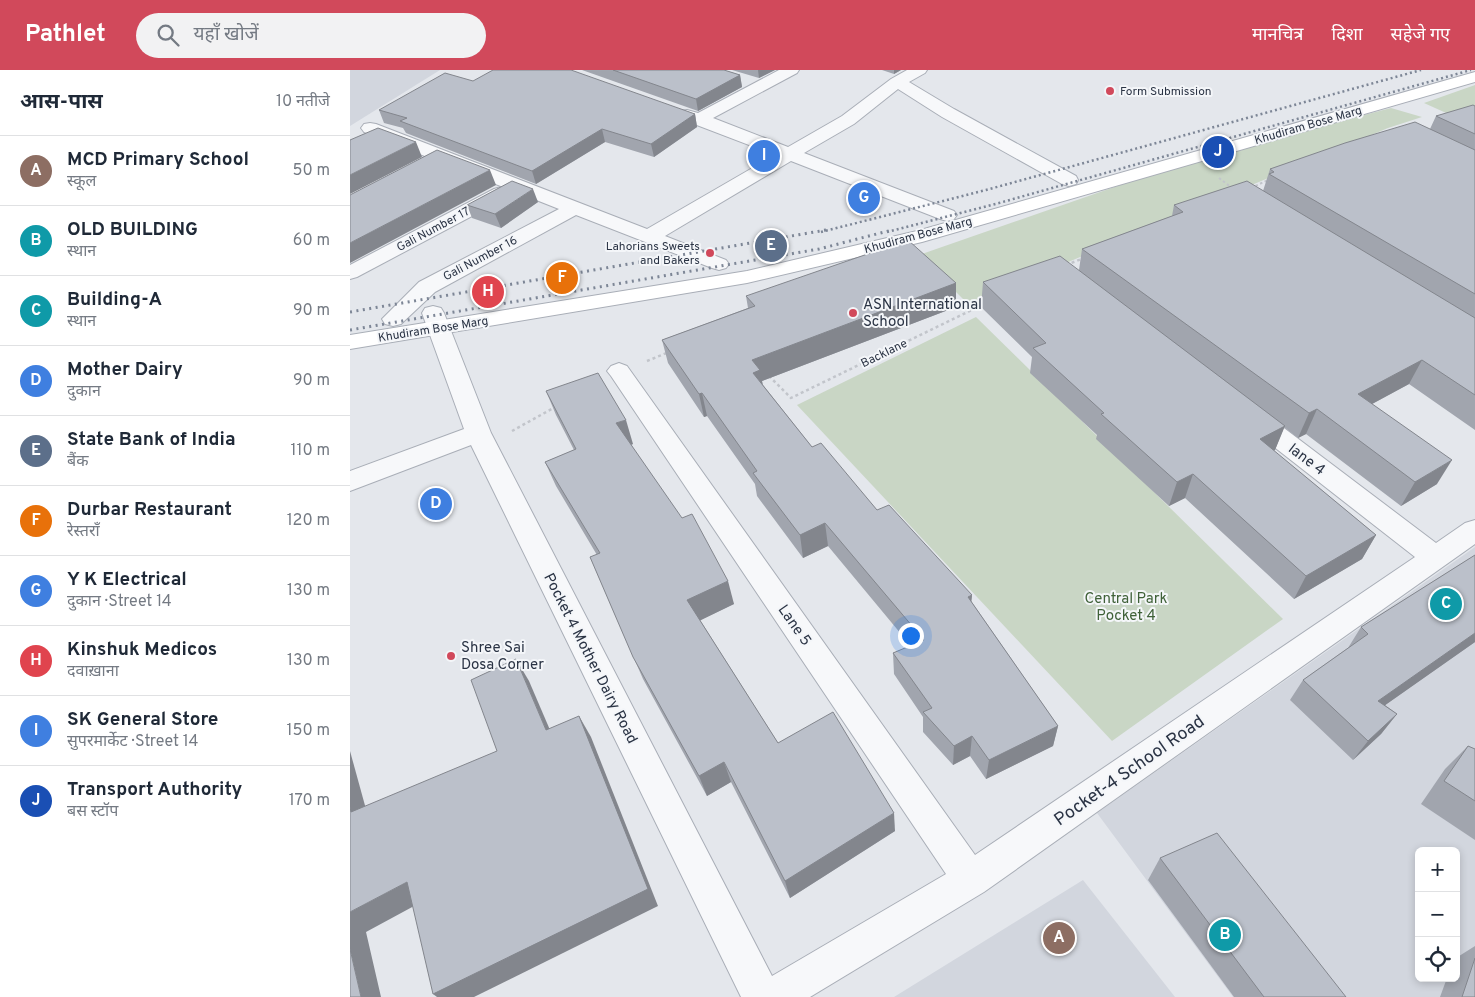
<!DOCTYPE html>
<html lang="hi">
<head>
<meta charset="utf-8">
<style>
  body { margin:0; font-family:Overpass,"Noto Sans Devanagari",sans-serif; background:#f2f2f3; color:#1f2937 }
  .controls { position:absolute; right:15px; bottom:15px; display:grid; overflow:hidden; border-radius:8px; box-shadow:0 2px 8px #0003 }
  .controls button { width:45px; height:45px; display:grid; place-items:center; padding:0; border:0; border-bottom:1px solid #e0e1e3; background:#fff; color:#1f2937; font:25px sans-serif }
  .you { position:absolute; left:560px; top:565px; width:18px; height:18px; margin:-12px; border:4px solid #fff; border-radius:50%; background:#1a73e8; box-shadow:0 0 0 8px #1a73e833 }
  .badge { display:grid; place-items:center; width:32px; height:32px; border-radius:50%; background:#d1495b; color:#fff; font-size:16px; font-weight:700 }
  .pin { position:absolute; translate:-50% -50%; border:2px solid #fff; box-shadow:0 1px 5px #0006 }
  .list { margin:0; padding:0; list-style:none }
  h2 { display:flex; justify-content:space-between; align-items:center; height:65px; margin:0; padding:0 20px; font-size:21px }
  h2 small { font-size:16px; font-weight:400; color:#747a83 }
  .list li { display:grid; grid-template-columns:32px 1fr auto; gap:15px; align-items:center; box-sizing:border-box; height:70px; padding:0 20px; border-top:1px solid #e0e1e3 }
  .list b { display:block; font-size:19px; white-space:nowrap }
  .list p { margin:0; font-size:16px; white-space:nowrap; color:#747a83 }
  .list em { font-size:16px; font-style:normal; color:#747a83 }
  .icon { flex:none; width:28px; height:28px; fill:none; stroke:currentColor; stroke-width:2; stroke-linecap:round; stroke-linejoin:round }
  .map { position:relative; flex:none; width:1125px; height:927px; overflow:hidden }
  header { display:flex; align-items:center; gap:30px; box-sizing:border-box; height:70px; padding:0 25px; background:#d1495b; color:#fff }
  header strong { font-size:24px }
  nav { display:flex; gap:28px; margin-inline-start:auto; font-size:18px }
  .search { width:350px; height:45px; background:#f2f2f3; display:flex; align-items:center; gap:12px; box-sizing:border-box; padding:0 18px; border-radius:28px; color:#747a83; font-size:19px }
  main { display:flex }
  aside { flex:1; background:#fff }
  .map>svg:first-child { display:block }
  .built { fill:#d2d6de; fill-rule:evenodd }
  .green { fill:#c9d6c5 }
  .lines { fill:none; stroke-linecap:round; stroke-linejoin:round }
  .street-casing { stroke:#a9aeb7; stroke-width:2 }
  .secondary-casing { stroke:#a9aeb7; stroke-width:2 }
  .path-far1 { stroke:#c2c5cb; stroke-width:2; stroke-dasharray:2.5 2.5; stroke-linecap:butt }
  .path { stroke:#c2c5cb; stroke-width:2.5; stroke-dasharray:3 3; stroke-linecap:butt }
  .street { fill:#f7f8fa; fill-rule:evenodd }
  .secondary { fill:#fff; fill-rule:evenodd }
  .rail-far1 { stroke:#7d8696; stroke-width:2.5; stroke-dasharray:2 3; stroke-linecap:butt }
  .rail { stroke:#7d8696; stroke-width:3; stroke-dasharray:2 4.5; stroke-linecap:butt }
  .wall { fill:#a1a5ae }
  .shaded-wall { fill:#83868d }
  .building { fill:#bbc0ca; stroke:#83868d }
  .poi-dot { fill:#d1495b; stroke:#f4f6f9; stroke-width:2 }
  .labels { text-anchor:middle; stroke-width:4; stroke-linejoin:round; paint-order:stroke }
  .far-poi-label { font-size:12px; fill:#2b3445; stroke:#f4f6f9; text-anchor:start }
  .far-street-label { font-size:12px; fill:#2b3445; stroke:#f4f6f9 }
  .poi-label { font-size:15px; fill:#2b3445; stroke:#f4f6f9; text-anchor:start }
  .street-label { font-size:15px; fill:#2b3445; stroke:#f4f6f9 }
  .park-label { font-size:15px; fill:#3f6138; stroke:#f4f6f9 }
  .near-street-label { font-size:18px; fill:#2b3445; stroke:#f4f6f9 }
</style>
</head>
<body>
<header>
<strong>Pathlet</strong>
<div class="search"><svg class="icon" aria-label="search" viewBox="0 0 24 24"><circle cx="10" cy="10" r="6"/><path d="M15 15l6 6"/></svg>यहाँ खोजें</div>
<nav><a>मानचित्र</a><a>दिशा</a><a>सहेजे गए</a></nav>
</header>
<main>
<aside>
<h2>आस-पास<small>10 नतीजे</small></h2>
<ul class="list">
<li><span class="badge" style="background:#8d6e63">A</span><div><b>MCD Primary School</b><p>स्कूल</p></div><em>50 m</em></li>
<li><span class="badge" style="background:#0f9aa8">B</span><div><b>OLD BUILDING</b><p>स्थान</p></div><em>60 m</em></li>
<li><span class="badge" style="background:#0f9aa8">C</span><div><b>Building-A</b><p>स्थान</p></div><em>90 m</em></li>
<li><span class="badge" style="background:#3f7fe0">D</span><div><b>Mother Dairy</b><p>दुकान</p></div><em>90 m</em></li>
<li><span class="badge" style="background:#5c6f8a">E</span><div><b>State Bank of India</b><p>बैंक</p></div><em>110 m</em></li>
<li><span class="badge" style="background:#e8710a">F</span><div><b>Durbar Restaurant</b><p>रेस्तराँ</p></div><em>120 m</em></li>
<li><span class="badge" style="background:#3f7fe0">G</span><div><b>Y K Electrical</b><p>दुकान · Street 14</p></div><em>130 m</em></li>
<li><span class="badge" style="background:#e0444e">H</span><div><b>Kinshuk Medicos</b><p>दवाख़ाना</p></div><em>130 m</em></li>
<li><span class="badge" style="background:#3f7fe0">I</span><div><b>SK General Store</b><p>सुपरमार्केट · Street 14</p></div><em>150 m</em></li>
<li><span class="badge" style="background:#1a4fb4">J</span><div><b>Transport Authority</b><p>बस स्टॉप</p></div><em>170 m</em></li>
</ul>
</aside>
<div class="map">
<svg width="1125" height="927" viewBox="0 0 1125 927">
  <rect width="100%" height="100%" fill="#e4e7ec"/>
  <!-- built -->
  <g class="built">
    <path d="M0,0H90L0,56Z"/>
    <path d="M1125,477V927H883L747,743ZM1069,781H1106V908H1069Z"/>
    <path d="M733,810L825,927H544Z"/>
  </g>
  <!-- green -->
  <g class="green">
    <path d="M1125,15V56L1074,33Z"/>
    <path d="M1041,38L1072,47L1038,58L618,234L569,185L845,89Z"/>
    <path d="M626,247L933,549L762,671L447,335Z"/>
  </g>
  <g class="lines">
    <defs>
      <g id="street">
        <path d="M429,0H449L447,3L363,48L438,77L492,46L541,9L557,0H577L575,3L559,12L604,39L726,106L728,110L726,114L719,116L712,114L592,47L548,19L504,54L454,83L604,141L607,145L604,149L597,151L590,149L441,91L315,166L376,190L379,194L376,198L369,200L362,198L226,145L85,222L51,254L43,256L35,254L32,249L69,212L209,139L14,62L11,58L14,54L20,53L26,54L297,159L425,85L331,49L328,45L331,41L337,40L348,43Z"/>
        <path d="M151,117L158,119L161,123L158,127L7,207L0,209V195L144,119Z"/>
        <path d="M83,236L91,238L94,243L141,363L422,906L596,804L261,306L257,301L261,296L269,293L277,296L625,785L1065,487L892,352L889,346L892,340L901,338L910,340L1086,473L1115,453L1125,450V474L634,822L460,927H391L121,375L0,421V401L114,359L72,243L75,238Z"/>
      </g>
      <path id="secondary" d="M1125,2V12L572,172L397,213L0,279V265L397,201L567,161Z"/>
    </defs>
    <!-- street casing -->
    <use href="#street" class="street-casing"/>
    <!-- secondary casing -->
    <use href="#secondary" class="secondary-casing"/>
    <!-- path-far1 -->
    <g class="path-far1">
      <path d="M869,108L882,118"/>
      <path d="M901,118L918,110"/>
    </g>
    <!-- path -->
    <g class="path">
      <path d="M716,195L734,188"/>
      <path d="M297,291L319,282"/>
      <path d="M419,306L441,328L634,234"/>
      <path d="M162,361L207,336"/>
    </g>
    <!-- street -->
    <use href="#street" class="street"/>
    <!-- secondary -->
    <use href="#secondary" class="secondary"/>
    <!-- rail-far1 -->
    <g class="rail-far1">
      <path d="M471,162L636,120L1071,0"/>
      <path d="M537,162L649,133L1121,0"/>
    </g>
    <!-- rail -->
    <g class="rail">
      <path d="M0,242L476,160"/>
      <path d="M0,260L469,179L542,160"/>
    </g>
  </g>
  <!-- wall -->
  <g class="wall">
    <path d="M232,0H374L390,5L392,17L348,41Z"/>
    <path d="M382,0H425L409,8Z"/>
    <path d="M532,0H551L544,4Z"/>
    <path d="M123,11L345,44L347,57L304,87L255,72L186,114L56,63L53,58L34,53L29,40Z"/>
    <path d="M1125,36V360L1059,314L1022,334L1087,414L1051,436L956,364L948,368L934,357L925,380L924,381L1026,465L1012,489L944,529L835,428L819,436L746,369L747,365L680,303L682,287L631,237L633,212L729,200L732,179L822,146L824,135L913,121L920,99L1080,59L1086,46Z"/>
    <path d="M188,132L151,158L122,148L117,135Z"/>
    <path d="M606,213V237L412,311L413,315L462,377L527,440L622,525L621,531L708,656L703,676L636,709L620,686L603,695L573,662V647L544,604L543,583L561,576L478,476L453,488L407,426L405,414L357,346L354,347L318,293L312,270L398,238L396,226Z"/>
    <path d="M196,321L283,374L281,375L384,534L350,550L428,673L545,761L440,828L381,712L357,726L293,609L240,487L247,485L206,416L195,392L224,380L206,345Z"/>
    <path d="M1125,485V572L1035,635L1047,644L1031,664L1003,690L940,630L953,610L998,578L1011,557Z"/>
    <path d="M1118,676L1125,679V770L1071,734L1095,699Z"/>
    <path d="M810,788L996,927H884L798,810Z"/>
    <path d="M1125,876V927H1090L1097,908H1106V888Z"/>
  </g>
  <!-- shaded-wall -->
  <g class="shaded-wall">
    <path d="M408,0H425L409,8Z"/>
    <path d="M544,0H551L544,4Z"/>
    <path d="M390,5L392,17L348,41L346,29Z"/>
    <path d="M345,44L347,57L304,87L301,74Z"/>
    <path d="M252,59L255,72L186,114L182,101Z"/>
    <path d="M66,72L72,87L0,124V105Z"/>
    <path d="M140,100L146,115L0,193V173Z"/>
    <path d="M183,119L188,132L151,158L145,144Z"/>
    <path d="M606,213V237L412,311L414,324L403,303L402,290Z"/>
    <path d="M1072,290L1059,314L996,348L1008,324Z"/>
    <path d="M352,323L357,346L354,347L349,324Z"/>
    <path d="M967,339L956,364L948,368L959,343Z"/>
    <path d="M276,350L283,374L274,377L266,353Z"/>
    <path d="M935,356L925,380L900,393L910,369Z"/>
    <path d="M1102,390L1087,414L1051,436L1065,412Z"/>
    <path d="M843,404L835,428L819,436L827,412Z"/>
    <path d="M475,453L478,476L453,488L450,465Z"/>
    <path d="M1026,465L1012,489L944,529L956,506Z"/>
    <path d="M378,511L384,534L345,553L337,530Z"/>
    <path d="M622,525L620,547L618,527Z"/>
    <path d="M1125,563V572L1014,650L1028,631Z"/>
    <path d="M166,589L179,611L209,681L196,660Z"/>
    <path d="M1047,644L1031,664L1003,690L1018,671Z"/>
    <path d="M229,646L241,667L308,836L124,927H87L83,924Z"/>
    <path d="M708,656L703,676L636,709L639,690Z"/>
    <path d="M622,666L620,686L603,695L604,676Z"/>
    <path d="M0,681L22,761L1,742L0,737Z"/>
    <path d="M374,692L381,712L357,726L349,706Z"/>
    <path d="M544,743L545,761L440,828L435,811Z"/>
    <path d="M57,812L77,829L16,862L31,927H11L0,879V842Z"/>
  </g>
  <!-- building -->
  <g class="building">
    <path d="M143,0H221L345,44L301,74L252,59L182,101L50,51L57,48L29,40L95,3L123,11Z"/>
    <path d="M263,0H374L390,5L346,29Z"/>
    <path d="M1123,35L1125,36V64L1086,46Z"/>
    <path d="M1065,52L1125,80V224L919,104L924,102L920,99L995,73Z"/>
    <path d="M28,58L66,72L0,105V70Z"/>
    <path d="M87,80L140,100L0,173V125Z"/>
    <path d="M162,111L183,119L145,144L117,135Z"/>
    <path d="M897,111L1125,248V325L1072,290L1008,324L1102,390L1065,412L967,339L959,343L732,179L833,142L824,135Z"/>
    <path d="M558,170L606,213L402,290L410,300L403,303L462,377L471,373L527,440L539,435L622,525L618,527L708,656L639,690L622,666L604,676L573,642L582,638L543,583L574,570L475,453L450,465L403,403L407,401L352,323L349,324L312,270L405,236L396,226Z"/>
    <path d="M710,186L935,356L910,369L1026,465L956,506L843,404L827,412L751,344L754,343L683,278L696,273L633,212Z"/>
    <path d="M248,303L276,350L266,353L332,448L342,444L378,511L337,530L428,673L483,642L544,743L435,811L374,692L349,706L283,587L240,487L250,483L195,392L226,379L196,321Z"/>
    <path d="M1125,485V563L1028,631L1047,644L1018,671L953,610L1018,564L1011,557Z"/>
    <path d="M166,589L196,660L229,646L298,819L83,924L57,812L0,842V737L1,742L147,681L121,610Z"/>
    <path d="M1118,676L1125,679V731L1094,711Z"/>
    <path d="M867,763L996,927H914L810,788Z"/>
    <path d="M0,879L11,927H0Z"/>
    <path d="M1125,888V927H1112Z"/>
  </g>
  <!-- markers -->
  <g class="poi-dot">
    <circle cx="760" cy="21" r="5"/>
    <circle cx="360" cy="183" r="5"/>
    <circle cx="503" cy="243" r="5"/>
    <circle cx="101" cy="586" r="5"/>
  </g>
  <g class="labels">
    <!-- far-poi labels -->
    <g class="far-poi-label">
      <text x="770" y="25">Form Submission</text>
      <text x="350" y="180" text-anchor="end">Lahorians Sweets<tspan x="350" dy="14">and Bakers</tspan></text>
    </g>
    <!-- far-street labels -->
    <g class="far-street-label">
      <text transform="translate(958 55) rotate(-16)" y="4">Khudiram Bose Marg</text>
      <text transform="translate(83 159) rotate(-28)" y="4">Gali Number 17</text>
      <text transform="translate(568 165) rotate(-15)" y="4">Khudiram Bose Marg</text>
      <text transform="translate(130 188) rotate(-28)" y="4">Gali Number 16</text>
      <text transform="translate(83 259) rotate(-9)" y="4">Khudiram Bose Marg</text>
      <text transform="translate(534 283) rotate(-26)" y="4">Backlane</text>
    </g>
    <!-- poi labels -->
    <g class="poi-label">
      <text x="513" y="239">ASN International<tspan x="513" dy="17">School</tspan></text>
      <text x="111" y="582">Shree Sai<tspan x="111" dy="17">Dosa Corner</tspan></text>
    </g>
    <!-- street labels -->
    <g class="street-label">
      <text transform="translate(957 389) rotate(37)" y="5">lane 4</text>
      <text transform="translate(445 555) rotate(55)" y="5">Lane 5</text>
      <text transform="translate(241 588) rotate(63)" y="5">Pocket 4 Mother Dairy Road</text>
    </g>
    <!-- park labels -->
    <g class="park-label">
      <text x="776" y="533">Central Park<tspan x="776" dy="17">Pocket 4</tspan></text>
    </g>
    <!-- near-street labels -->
    <g class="near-street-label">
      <text transform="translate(779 700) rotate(-35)" y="6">Pocket-4 School Road</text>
    </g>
  </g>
</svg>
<div class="controls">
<button>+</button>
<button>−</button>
<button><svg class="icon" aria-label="locate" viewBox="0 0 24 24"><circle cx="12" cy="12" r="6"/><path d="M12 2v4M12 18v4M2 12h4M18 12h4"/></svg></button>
</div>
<div class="you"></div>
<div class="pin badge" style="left:709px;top:868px;background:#8d6e63">A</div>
<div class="pin badge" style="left:875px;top:865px;background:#0f9aa8">B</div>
<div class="pin badge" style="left:1096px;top:534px;background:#0f9aa8">C</div>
<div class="pin badge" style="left:86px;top:434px;background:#3f7fe0">D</div>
<div class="pin badge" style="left:421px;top:176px;background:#5c6f8a">E</div>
<div class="pin badge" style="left:212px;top:208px;background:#e8710a">F</div>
<div class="pin badge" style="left:514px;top:128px;background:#3f7fe0">G</div>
<div class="pin badge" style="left:138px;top:222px;background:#e0444e">H</div>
<div class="pin badge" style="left:414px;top:86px;background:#3f7fe0">I</div>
<div class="pin badge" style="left:868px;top:82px;background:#1a4fb4">J</div>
</div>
</main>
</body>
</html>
